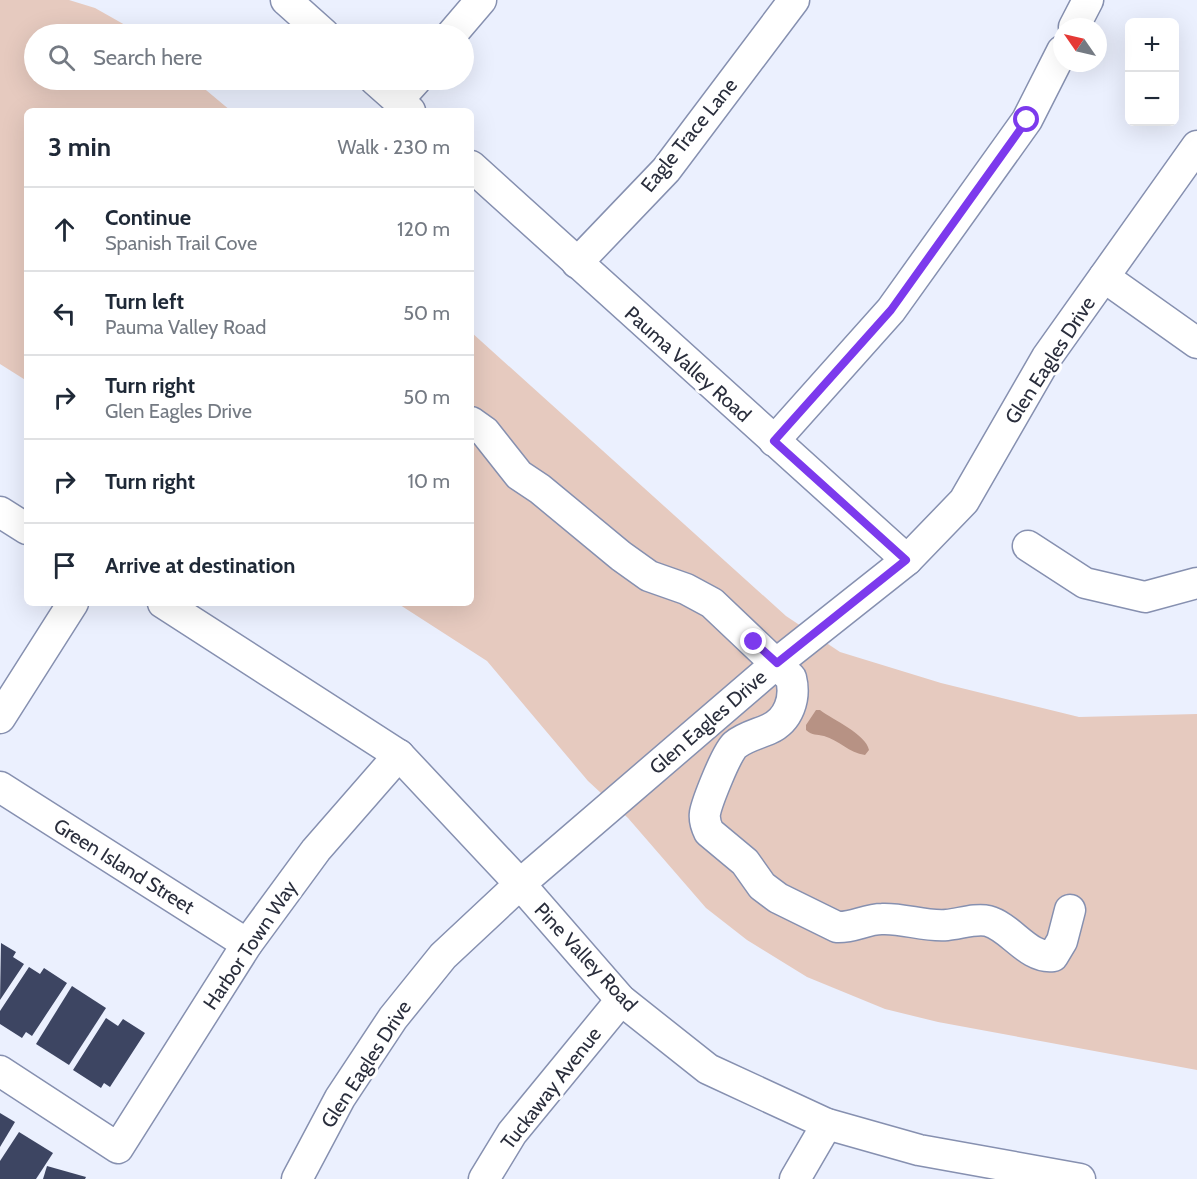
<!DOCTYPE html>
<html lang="en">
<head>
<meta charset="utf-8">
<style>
  body { margin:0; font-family:Cabin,sans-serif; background:#f2f2f3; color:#1f2937 }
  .controls { position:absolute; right:18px; top:18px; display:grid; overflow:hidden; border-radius:9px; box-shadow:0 6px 24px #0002 }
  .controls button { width:54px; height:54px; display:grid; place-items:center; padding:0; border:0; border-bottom:2px solid #e0e1e3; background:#fff; color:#1f2937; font:30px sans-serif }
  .compass { position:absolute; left:1053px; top:18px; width:54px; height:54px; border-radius:50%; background:#fff; box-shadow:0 6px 24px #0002; rotate:304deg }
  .stop { position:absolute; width:18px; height:18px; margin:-14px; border:4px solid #7c3aed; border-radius:50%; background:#fff }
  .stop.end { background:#7c3aed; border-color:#fff; box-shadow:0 2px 6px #0008 }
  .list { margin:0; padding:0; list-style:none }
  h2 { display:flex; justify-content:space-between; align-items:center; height:78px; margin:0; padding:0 24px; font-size:26px }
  h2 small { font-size:20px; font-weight:400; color:#747a83 }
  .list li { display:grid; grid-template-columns:39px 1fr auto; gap:18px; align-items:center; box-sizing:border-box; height:84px; padding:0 24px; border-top:2px solid #e0e1e3 }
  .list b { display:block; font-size:22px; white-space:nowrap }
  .list p { margin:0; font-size:20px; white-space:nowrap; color:#747a83 }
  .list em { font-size:20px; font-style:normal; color:#747a83 }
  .icon { flex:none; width:33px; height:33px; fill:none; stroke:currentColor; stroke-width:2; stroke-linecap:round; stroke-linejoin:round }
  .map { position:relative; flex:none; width:1197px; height:1179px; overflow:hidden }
  .search { position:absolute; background:#fff; box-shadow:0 6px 24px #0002; left:24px; top:24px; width:450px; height:66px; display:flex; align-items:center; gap:15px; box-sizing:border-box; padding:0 21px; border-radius:33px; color:#747a83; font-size:22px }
  .panel { position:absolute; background:#fff; box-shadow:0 6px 24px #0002; left:24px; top:108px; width:450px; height:498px; border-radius:9px }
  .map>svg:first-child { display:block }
  .green { fill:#e6cabf }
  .water { fill:#b79284 }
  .building { fill:#3d4562 }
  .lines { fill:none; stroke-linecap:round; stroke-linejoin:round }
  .minor-casing { stroke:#8690b0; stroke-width:33 }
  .minor { stroke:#fff; stroke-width:30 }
  .route { stroke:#7c3aed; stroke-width:8 }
  .labels { text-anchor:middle; stroke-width:6; stroke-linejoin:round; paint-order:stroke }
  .street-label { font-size:20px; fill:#2a2e3c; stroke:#fff }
</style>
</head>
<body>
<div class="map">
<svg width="1197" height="1179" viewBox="0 0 1197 1179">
  <rect width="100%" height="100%" fill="#ebf0fe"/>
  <!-- green -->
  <g class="green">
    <path d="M0,0H69L95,8L141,34H34V80H194L231,111H27V381L0,364Z"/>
    <path d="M471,332L786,616L840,652L941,683L1079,717L1197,714V1070L938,1022L885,1009L807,977L747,940L706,908L628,818L588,781L487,661L397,603H471Z"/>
  </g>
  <!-- water -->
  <path class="water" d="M816,710H820C833,720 866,734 869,750L865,755C849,753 839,740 824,736C816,734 813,736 806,730V725Z"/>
  <!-- building -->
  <g class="building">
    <path d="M1,943L16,952L13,957L24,964L0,1000Z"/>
    <path d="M29,967L40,974L44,968L67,983L32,1036L26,1032L22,1038L0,1024V1011Z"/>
    <path d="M72,986L106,1008L69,1065L36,1044Z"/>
    <path d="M106,1018L118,1026L123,1019L145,1033L110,1087L104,1083L101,1088L73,1070Z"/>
    <path d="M0,1113L15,1122L0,1147Z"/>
    <path d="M19,1132L53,1153L36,1179H0V1161Z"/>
    <path d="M47,1166L86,1177L85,1179H43Z"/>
  </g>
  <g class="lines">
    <defs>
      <g id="minor">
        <path d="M286,0L324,34"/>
        <path d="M1074,27L1088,0"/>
        <path d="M452,34L481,0"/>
        <path d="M375,80L410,111"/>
        <path d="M398,100L416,80"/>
        <path d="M471,166L907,560"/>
        <path d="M577,263L666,170L794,0"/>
        <path d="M1104,277L1197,343"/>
        <path d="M471,422L485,432L519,475L540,489L621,556L649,576L686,589L712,603L791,678C796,698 789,720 769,729C758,734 744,737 735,745C727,751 707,802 705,813C704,820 706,826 709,832L745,862L762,886L778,898L837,927C853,928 866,919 882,919C904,918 925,927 947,925C959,924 976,918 988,921C1011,927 1028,959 1053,956L1062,941L1070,910"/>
        <path d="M774,441L891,310L1027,120L1062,51"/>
        <path d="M0,512L27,529"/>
        <path d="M1028,546L1085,583L1145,597L1197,583"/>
        <path d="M163,603L399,755L520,884L621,1000L708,1069L827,1124L919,1150L1080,1179"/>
        <path d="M0,718L73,603"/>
        <path d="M0,787L247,944"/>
        <path d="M0,1071L118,1148L247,944L316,850L399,755"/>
        <path d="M297,1179L340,1098L393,1018L443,956L520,884L777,663L907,560L964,501L1047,357L1197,146"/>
        <path d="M484,1179L512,1133L621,1000"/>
        <path d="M795,1179L827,1124"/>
      </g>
    </defs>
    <!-- minor casing -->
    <use href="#minor" class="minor-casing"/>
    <!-- minor -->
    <use href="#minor" class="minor"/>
  </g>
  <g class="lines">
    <!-- route -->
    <path class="route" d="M754,642L777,663L906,560L774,441L891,310L1027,120"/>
  </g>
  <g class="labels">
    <!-- street labels -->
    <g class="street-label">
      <text transform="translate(689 135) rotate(-51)" y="7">Eagle Trace Lane</text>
      <text transform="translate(1050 360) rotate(-57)" y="7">Glen Eagles Drive</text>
      <text transform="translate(688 364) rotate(42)" y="7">Pauma Valley Road</text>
      <text transform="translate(708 722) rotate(-41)" y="7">Glen Eagles Drive</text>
      <text transform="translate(124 866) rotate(32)" y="7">Green Island Street</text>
      <text transform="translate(250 945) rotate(-56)" y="7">Harbor Town Way</text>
      <text transform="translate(586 957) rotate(47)" y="7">Pine Valley Road</text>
      <text transform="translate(366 1064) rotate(-57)" y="7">Glen Eagles Drive</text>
      <text transform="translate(551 1088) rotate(-52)" y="7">Tuckaway Avenue</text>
    </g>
  </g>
</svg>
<div class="controls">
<button>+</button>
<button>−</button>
</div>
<svg class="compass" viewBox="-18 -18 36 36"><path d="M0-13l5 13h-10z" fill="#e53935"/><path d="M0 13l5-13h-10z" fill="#747a83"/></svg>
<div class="stop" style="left:1027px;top:120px"></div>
<div class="stop end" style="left:754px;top:642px"></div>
<div class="search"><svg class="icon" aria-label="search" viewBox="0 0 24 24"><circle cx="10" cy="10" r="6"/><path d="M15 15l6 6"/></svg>Search here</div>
<section class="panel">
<h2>3 min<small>Walk · 230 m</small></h2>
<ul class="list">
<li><svg class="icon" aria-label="ahead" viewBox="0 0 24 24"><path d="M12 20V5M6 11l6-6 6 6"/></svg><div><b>Continue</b><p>Spanish Trail Cove</p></div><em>120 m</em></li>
<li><svg class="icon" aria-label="left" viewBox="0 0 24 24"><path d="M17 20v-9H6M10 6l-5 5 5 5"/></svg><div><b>Turn left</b><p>Pauma Valley Road</p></div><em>50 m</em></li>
<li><svg class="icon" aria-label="right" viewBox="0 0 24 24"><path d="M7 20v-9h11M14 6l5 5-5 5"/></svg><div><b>Turn right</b><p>Glen Eagles Drive</p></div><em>50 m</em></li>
<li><svg class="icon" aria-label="right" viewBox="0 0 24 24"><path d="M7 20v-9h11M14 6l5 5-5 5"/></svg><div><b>Turn right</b></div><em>10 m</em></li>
<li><svg class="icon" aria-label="arrive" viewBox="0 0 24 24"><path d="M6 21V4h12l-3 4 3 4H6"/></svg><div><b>Arrive at destination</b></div></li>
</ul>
</section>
</div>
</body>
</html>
